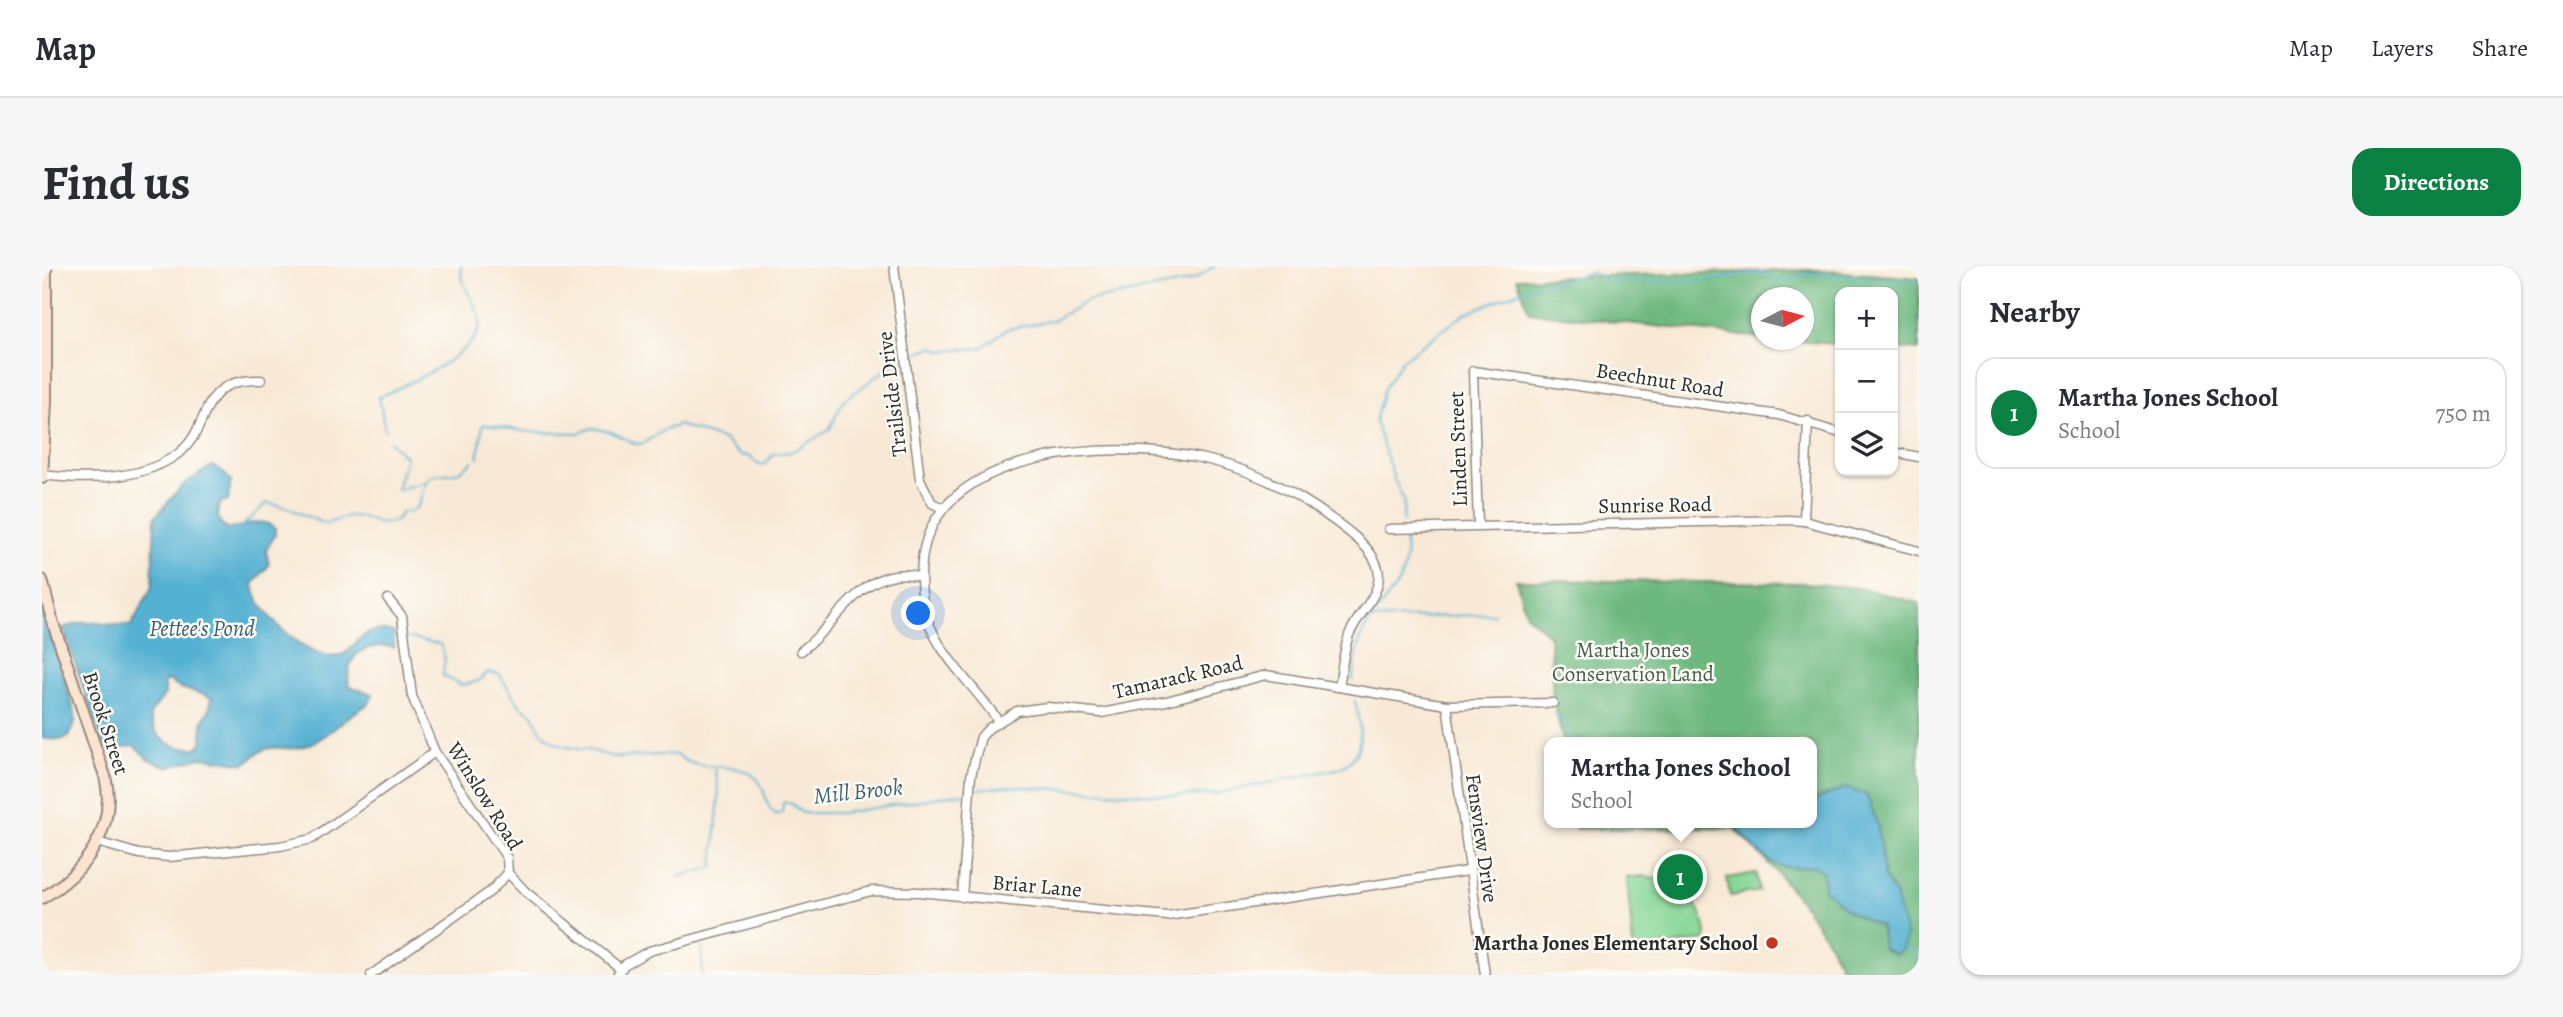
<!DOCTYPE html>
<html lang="en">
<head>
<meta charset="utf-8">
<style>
  body { margin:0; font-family:Alegreya,serif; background:#f7f7f7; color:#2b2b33 }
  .controls { position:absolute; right:21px; top:21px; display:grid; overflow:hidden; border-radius:14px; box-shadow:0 2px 5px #0004 }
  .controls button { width:63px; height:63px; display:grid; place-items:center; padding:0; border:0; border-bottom:2px solid #e1e1e2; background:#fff; color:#2b2b33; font:35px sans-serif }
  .compass { position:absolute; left:1709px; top:21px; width:63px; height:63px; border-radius:50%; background:#fff; box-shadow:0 2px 5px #0004; rotate:84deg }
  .you { position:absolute; left:877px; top:348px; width:24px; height:24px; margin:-18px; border:5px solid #fff; border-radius:50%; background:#1a73e8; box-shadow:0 0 0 10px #1a73e833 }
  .badge { display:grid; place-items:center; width:46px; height:46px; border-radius:50%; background:#0b8043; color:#fff; font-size:23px; font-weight:700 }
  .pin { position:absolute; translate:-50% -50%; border:4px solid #fff; box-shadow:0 2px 7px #0006 }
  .popup { position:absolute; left:1502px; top:471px; width:273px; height:91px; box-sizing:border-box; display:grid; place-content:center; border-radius:14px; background:#fff; filter:drop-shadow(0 2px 5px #0005); font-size:23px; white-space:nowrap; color:#7c7c81 }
  .popup b { font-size:26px; color:#2b2b33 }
  .popup::after { content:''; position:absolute; left:50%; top:100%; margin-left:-14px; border:14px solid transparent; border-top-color:#fff }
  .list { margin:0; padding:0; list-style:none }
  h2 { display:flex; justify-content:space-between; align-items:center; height:91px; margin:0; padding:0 28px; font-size:30px }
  h2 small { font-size:23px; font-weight:400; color:#7c7c81 }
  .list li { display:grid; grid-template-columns:46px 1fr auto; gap:21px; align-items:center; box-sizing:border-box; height:112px; margin:0 14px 14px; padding:0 14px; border:2px solid #e1e1e2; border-radius:21px }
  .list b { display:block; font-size:26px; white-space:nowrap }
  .list p { margin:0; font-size:23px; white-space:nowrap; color:#7c7c81 }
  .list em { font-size:23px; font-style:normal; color:#7c7c81 }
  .icon { flex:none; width:38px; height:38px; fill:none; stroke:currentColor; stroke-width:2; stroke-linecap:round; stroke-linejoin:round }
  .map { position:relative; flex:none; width:1877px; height:709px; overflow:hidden; border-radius:21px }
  header { display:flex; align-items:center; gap:42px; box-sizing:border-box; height:98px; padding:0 35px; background:#fff; border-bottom:2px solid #e1e1e2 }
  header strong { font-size:33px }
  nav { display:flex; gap:38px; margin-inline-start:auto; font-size:24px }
  .intro { display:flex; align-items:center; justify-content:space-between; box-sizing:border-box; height:168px; padding:0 42px }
  h1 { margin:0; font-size:49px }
  .button { padding:18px 32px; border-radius:21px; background:#0b8043; color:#fff; font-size:24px; font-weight:700 }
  main { display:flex; gap:42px; padding:0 42px }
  aside { flex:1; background:#fff; border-radius:21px; box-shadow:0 2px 5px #0004 }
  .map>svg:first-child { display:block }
  .green { fill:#87d796; stroke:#598160; stroke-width:2 }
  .forest { fill:#6db87f; stroke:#4c7255; stroke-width:2 }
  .water { fill:#54b1d2; stroke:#406e7e; stroke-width:2; fill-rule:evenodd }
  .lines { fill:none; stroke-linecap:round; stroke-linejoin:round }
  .stream { stroke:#54b1d2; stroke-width:2 }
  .street-casing { stroke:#928a80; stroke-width:11 }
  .secondary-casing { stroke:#928a80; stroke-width:14 }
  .street { stroke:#fff; stroke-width:8 }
  .secondary { stroke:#fde4d0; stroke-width:10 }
  .poi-dot { fill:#c8321e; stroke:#fdfcf7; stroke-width:2.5 }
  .labels { text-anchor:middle; stroke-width:5; stroke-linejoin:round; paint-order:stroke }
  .street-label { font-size:21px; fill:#2b2b2b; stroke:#fdfcf7 }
  .park-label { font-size:21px; fill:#475f4b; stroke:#fdfcf7 }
  .poi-label { font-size:21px; font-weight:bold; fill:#2b2b2b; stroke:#fdfcf7; text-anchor:end }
  .water-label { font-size:23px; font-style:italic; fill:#3b616e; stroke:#fdfcf7 }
</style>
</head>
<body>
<header>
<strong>Map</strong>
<nav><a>Map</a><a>Layers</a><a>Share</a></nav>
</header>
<div class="intro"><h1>Find us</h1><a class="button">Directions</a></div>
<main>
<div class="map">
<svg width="1877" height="709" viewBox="0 0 1877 709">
  <rect width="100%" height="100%" fill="#fdfcf7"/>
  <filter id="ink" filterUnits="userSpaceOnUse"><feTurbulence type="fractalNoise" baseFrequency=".0143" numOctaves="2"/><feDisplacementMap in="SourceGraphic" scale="14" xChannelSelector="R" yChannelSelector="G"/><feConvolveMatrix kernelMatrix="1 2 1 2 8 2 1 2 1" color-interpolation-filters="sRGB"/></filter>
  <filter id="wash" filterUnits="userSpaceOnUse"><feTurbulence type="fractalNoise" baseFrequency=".00686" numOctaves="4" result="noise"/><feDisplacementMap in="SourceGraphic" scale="28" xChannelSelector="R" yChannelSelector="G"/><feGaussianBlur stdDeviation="1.57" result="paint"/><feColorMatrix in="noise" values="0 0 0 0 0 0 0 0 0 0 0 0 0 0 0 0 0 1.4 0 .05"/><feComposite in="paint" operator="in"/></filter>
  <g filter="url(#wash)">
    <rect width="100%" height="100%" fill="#f8e9d6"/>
    <!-- green -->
    <g class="green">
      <path d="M1714,607L1717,625L1688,630L1685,612Z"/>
      <path d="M1602,610C1635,615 1665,638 1664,674L1598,684L1591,680L1585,612Z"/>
    </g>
    <!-- forest -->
    <g class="forest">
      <path d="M1774,4L1877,12V84L1851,82V26H1798V78L1734,74H1762V32H1720L1719,72L1487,46L1475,12Z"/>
      <path d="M1474,314L1762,317L1818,322L1877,337V709H1802C1785,661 1729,596 1691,562L1534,563L1533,557H1769V476H1521L1511,430L1508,370L1484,349Z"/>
    </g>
    <!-- water -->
    <g class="water">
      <path d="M170,200L179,204L189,215L186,235L179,236C173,246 175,253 183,262C202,264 215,248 233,262V269L224,284L227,299L211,318C213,346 268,397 296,390C318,385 313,358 352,366V381C323,376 302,389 307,420L331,428L327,438C305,448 290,469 268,478C237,491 232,468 203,498L159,491L126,501L106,493L92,479L71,483L62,480L21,362L41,356L89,360L110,321L113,251L141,219ZM123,414L128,415C139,426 156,424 170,432L167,445L160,456V477L155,482C129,483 113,475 108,448L123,428Z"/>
      <path d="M0,342L33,447V457L27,471L18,474L0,472Z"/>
      <path d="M1803,522L1825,529L1836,560L1842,612L1852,626L1864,669L1860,683L1854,688L1841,683L1839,661L1806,645L1782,623L1781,606L1771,599C1730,609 1719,588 1694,561L1696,557H1769V536Z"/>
    </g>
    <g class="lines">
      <!-- stream -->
      <g class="stream">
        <path d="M872,88L891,81L899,85L939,82L965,63L1012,54L1045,35L1141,17L1155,12L1172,0"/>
        <path d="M343,164L337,131C361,120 448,84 437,50C431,32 418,19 419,0"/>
        <path d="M347,175L364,191L355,224L383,216"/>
        <path d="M436,192L441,158L487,166L537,167L550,162L569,166L594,178L602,177L622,164L637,159L682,174L698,189L707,190L717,199L723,198L731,188L749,186L787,164L802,134L859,93"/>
        <path d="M1361,256L1362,234L1353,216L1333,155L1342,123L1360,94L1424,47L1483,23L1552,6L1564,16L1662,15L1720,6L1739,17L1765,7L1877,17"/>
        <path d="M200,260L225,237L243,241L283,258L307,250L319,251L339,258L354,255L360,246C381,248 377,228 385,215C390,207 404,209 412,207C418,206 426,199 431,195"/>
        <path d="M1331,354L1452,348"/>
        <path d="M368,372L398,378L403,391L401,410L420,419L437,415L446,406L457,408L478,440L491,448C499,475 518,482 544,484C555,484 565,491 576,491C596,491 616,488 636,489C657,510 691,492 713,511C725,521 721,538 733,548L740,547L741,537L748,536L760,547H801L922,527"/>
        <path d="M1310,414C1314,399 1315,379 1322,365C1344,324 1371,322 1362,267"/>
        <path d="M1512,447L1523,457L1527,476"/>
        <path d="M938,523L964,520L1133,530L1172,528L1295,503C1325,492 1319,461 1313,435"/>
        <path d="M636,611L671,601L677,528L673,502"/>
        <path d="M1862,682L1877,687"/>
        <path d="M660,709V679"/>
      </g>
    </g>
  </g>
  <g filter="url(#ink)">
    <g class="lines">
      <defs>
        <g id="street">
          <path d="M852,0L878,213L890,237L901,242"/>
          <path d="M1851,186L1877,191"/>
          <path d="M0,209C42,214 101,215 137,187C171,161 154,112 219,114"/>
          <path d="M1762,255L1766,155"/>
          <path d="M1436,260L1431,105L1737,149L1798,167"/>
          <path d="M1347,263L1748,254L1762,255L1877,285"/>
          <path d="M346,333L360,350L370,430L393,486L465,592L466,607L484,626L579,703"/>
          <path d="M759,385C797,357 824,294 879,311"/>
          <path d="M1405,439L1443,709"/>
          <path d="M957,456C934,421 899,393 885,352C879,333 878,314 880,295C892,178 1081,173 1167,194C1212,205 1257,228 1294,256C1309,267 1332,284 1336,303C1342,327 1315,348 1307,369C1301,386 1300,404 1297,421"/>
          <path d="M55,576L97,588L127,591L238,580L270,573L393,486"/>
          <path d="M920,631L929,510L934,489L939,471L947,462L975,445L1006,441L1059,447L1124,435L1224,409L1405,439L1511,437"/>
          <path d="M329,709L449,625L466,607"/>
          <path d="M575,709L582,699L607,685L829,625L876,626L1125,650L1426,605"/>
        </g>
        <g id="secondary">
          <path d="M0,212L4,136V0"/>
          <path d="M0,314L11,357L63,510C76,563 42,607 0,632"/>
        </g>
      </defs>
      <!-- street casing -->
      <use href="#street" class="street-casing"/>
      <!-- secondary casing -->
      <use href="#secondary" class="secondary-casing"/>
      <!-- street -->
      <use href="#street" class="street"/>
      <!-- secondary -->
      <use href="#secondary" class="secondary"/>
    </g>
  </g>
  <!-- markers -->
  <circle class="poi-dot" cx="1730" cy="677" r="7"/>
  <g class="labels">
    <!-- street labels -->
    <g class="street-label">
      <text transform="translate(1618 114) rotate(9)" y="7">Beechnut Road</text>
      <text transform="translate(850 128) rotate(-97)" y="7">Trailside Drive</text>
      <text transform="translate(1416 183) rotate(-92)" y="7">Linden Street</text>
      <text transform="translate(1613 239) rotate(-1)" y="7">Sunrise Road</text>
      <text transform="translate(1136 411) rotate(-13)" y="7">Tamarack Road</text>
      <text transform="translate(64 457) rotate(72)" y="7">Brook Street</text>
      <text transform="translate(443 530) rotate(58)" y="7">Winslow Road</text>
      <text transform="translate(1440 572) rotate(82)" y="7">Fensview Drive</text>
      <text transform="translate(995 620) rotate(5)" y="7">Briar Lane</text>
    </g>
    <!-- park labels -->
    <g class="park-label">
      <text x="1591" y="391">Martha Jones<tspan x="1591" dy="24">Conservation Land</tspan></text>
    </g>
    <!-- poi labels -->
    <g class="poi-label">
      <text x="1716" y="684">Martha Jones Elementary School</text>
    </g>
    <!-- water labels -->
    <g class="water-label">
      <text x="160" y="370">Pettee's Pond</text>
      <text transform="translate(816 525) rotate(-6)" y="8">Mill Brook</text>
    </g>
  </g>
</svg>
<div class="controls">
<button>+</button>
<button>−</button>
<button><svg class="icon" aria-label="layers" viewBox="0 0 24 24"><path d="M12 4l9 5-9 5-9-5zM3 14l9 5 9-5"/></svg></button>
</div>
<svg class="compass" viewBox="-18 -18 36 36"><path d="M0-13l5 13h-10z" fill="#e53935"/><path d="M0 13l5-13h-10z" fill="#7c7c81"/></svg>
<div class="you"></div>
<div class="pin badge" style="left:1638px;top:611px">1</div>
<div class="popup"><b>Martha Jones School</b>School</div>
</div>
<aside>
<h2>Nearby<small></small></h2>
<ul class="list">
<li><span class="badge">1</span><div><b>Martha Jones School</b><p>School</p></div><em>750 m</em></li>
</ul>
</aside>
</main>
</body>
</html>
